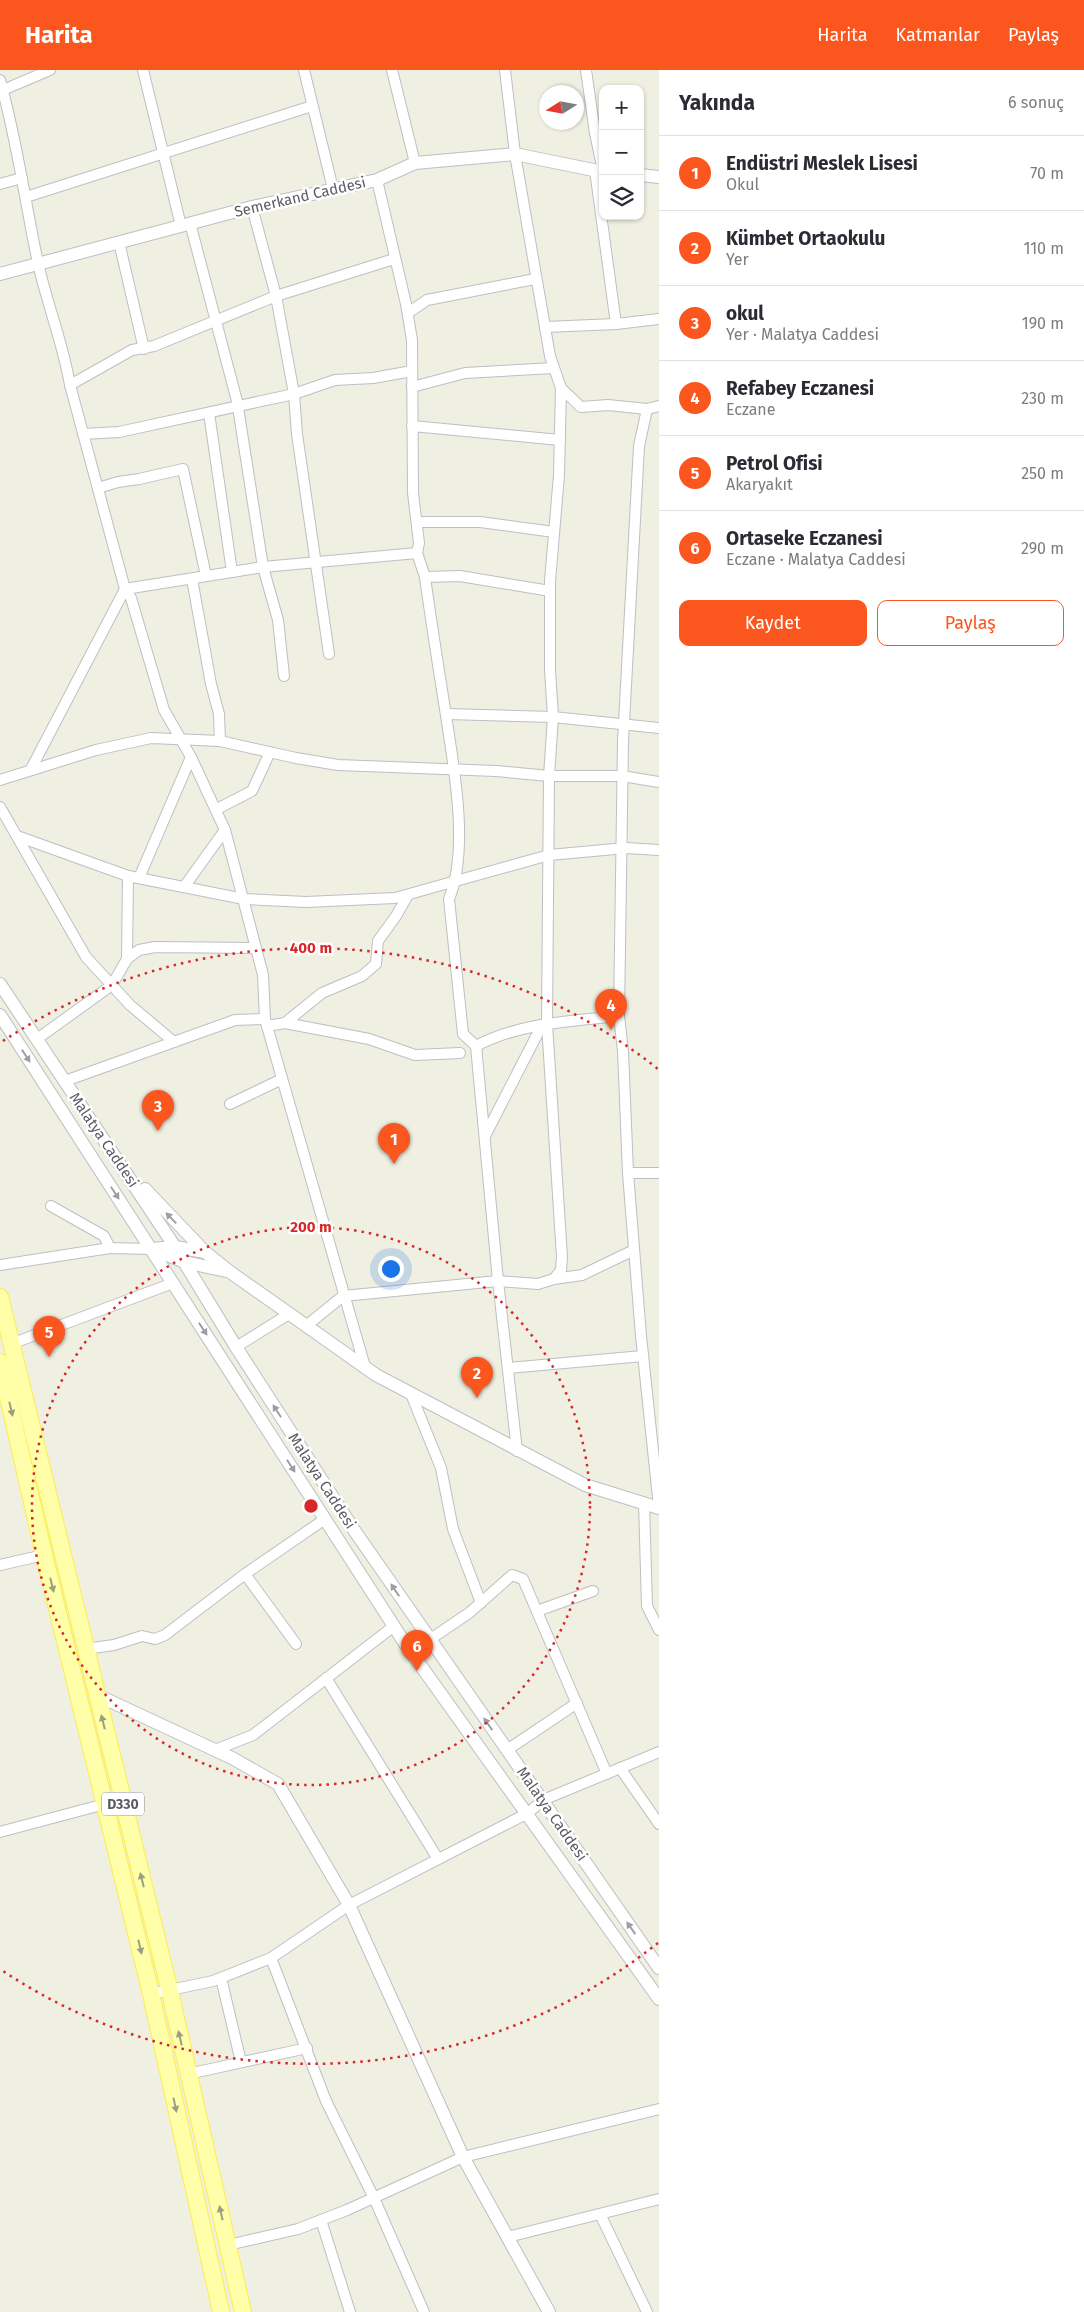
<!DOCTYPE html>
<html lang="tr">
<head>
<meta charset="utf-8">
<style>
  body { margin:0; font-family:"Fira Sans",sans-serif; background:#f2f2f3; color:#2b2b33 }
  .controls { position:absolute; right:15px; top:15px; display:grid; overflow:hidden; border-radius:10px; box-shadow:0 1px 4px #0004 }
  .controls button { width:45px; height:45px; display:grid; place-items:center; padding:0; border:0; border-bottom:1px solid #e1e1e2; background:#fff; color:#2b2b33; font:25px sans-serif }
  .compass { position:absolute; left:539px; top:15px; width:45px; height:45px; border-radius:50%; background:#fff; box-shadow:0 1px 4px #0004; rotate:259deg }
  .you { position:absolute; left:390px; top:1198px; width:18px; height:18px; margin:-12px; border:4px solid #fff; border-radius:50%; background:#1a73e8; box-shadow:0 0 0 8px #1a73e833 }
  .badge { display:grid; place-items:center; width:32px; height:32px; border-radius:50%; background:#fa561d; color:#fff; font-size:16px; font-weight:700 }
  .pin { position:absolute; translate:-50% -41px; filter:drop-shadow(0 1px 2px #0008) }
  .pin::after { content:''; position:absolute; top:26px; width:18px; height:15px; background:inherit; clip-path:polygon(0 0,100% 0,50% 100%) }
  .list { margin:0; padding:0; list-style:none }
  h2 { display:flex; justify-content:space-between; align-items:center; height:65px; margin:0; padding:0 20px; font-size:21px }
  h2 small { font-size:16px; font-weight:400; color:#7c7c81 }
  .list li { display:grid; grid-template-columns:32px 1fr auto; gap:15px; align-items:center; box-sizing:border-box; height:75px; padding:0 20px; border-top:1px solid #e1e1e2 }
  .list b { display:block; font-size:19px; white-space:nowrap }
  .list p { margin:0; font-size:16px; white-space:nowrap; color:#7c7c81 }
  .list em { font-size:16px; font-style:normal; color:#7c7c81 }
  .actions { display:flex; gap:10px; padding:15px 20px }
  .actions a { flex:1; padding:11px 0; border:1px solid #fa561d; border-radius:10px; text-align:center; font-size:18px; color:#fa561d }
  .actions .main { background:#fa561d; color:#fff }
  .icon { flex:none; width:28px; height:28px; fill:none; stroke:currentColor; stroke-width:2; stroke-linecap:round; stroke-linejoin:round }
  .map { position:relative; flex:none; width:659px; height:2242px; overflow:hidden }
  header { display:flex; align-items:center; gap:30px; box-sizing:border-box; height:70px; padding:0 25px; background:#fa561d; color:#fff }
  header strong { font-size:24px }
  nav { display:flex; gap:28px; margin-inline-start:auto; font-size:18px }
  main { display:flex }
  aside { flex:1; background:#fff }
  .map>svg:first-child { display:block }
  .lines { fill:none; stroke-linecap:round; stroke-linejoin:round }
  .minor-casing { stroke:#bdbfc5; stroke-width:12 }
  .tertiary-casing { stroke:#bdbfc5; stroke-width:14 }
  .primary-casing { stroke:#ffed4c; stroke-width:18 }
  .minor { stroke:#fff; stroke-width:10 }
  .tertiary { stroke:#fff; stroke-width:12 }
  .primary { stroke:#feffa8; stroke-width:16 }
  .oneway { fill:#9d9ea3 }
  .oneway2 { fill:#9c9e80 }
  .ring { fill:none; stroke:#d62828; stroke-width:2.5; stroke-dasharray:2.5 5 }
  .labels { text-anchor:middle; stroke-width:5; stroke-linejoin:round; paint-order:stroke }
  .shield { fill:#fff; stroke:#8c8e93; stroke-width:1 }
  .shield-label { font-size:14px; font-weight:bold; fill:#5b5d65 }
  .street-label { font-size:15px; fill:#5b5d65; stroke:#fff }
  .centre { fill:#d62828; stroke:#fff; stroke-width:2.5 }
  .ring-label { font-size:15px; text-anchor:middle; font-weight:bold; fill:#d62828; stroke:#fff; stroke-width:5; stroke-linejoin:round; paint-order:stroke }
</style>
</head>
<body>
<header>
<strong>Harita</strong>
<nav><a>Harita</a><a>Katmanlar</a><a>Paylaş</a></nav>
</header>
<main>
<div class="map">
<svg width="659" height="2242" viewBox="0 0 659 2242">
  <rect width="100%" height="100%" fill="#efefe2"/>
  <g class="lines">
    <defs>
      <g id="minor">
        <path d="M143,0L181,156"/>
        <path d="M304,0L333,119"/>
        <path d="M392,0L415,93"/>
        <path d="M505,0L515,84L550,286L561,318L581,337L608,335L647,339L659,336"/>
        <path d="M586,0L595,63L603,101"/>
        <path d="M0,10C17,70 25,132 38,193C47,234 63,273 70,315L125,519L131,528L164,640L191,687L225,760L263,905L265,949L365,1297"/>
        <path d="M3,20L50,0"/>
        <path d="M595,100L616,254"/>
        <path d="M377,110L406,234L412,270L413,423L419,473L417,483L425,507C431,551 438,595 445,639C453,693 470,778 449,829L463,964L476,976L498,1211L517,1381"/>
        <path d="M0,114L22,108"/>
        <path d="M26,127L312,36"/>
        <path d="M252,137L276,226L294,324L297,364L329,584"/>
        <path d="M190,153L237,331L263,497L278,550L284,606"/>
        <path d="M119,172L144,279"/>
        <path d="M408,243L427,230L535,209"/>
        <path d="M545,257L616,254L659,249"/>
        <path d="M70,315L132,280L154,276L276,226L394,189"/>
        <path d="M412,317L465,303L554,298"/>
        <path d="M647,339L639,376L623,671L619,946L623,981L628,1103L641,1266L659,1437"/>
        <path d="M209,343L232,502"/>
        <path d="M412,356L560,370"/>
        <path d="M83,364L119,362L294,324L335,310L373,308L412,301"/>
        <path d="M98,418L118,412L139,409L183,399L206,506"/>
        <path d="M417,452H480L554,462"/>
        <path d="M425,507L460,506L550,521"/>
        <path d="M192,509L211,614L219,644L220,671"/>
        <path d="M446,644L553,647L659,658"/>
        <path d="M31,699L125,519L263,497L417,483"/>
        <path d="M0,710L96,680L151,668L220,671L296,688L338,695L496,701L549,706H622L659,712"/>
        <path d="M0,737L86,887L130,935L174,972"/>
        <path d="M217,739L252,721L270,682"/>
        <path d="M17,766L128,806L244,829L306,832L395,828L549,785L626,778L659,780"/>
        <path d="M139,808L191,687"/>
        <path d="M184,817L225,760"/>
        <path d="M127,889L128,806"/>
        <path d="M285,953L369,969L415,985L460,983"/>
        <path d="M267,956L285,953L322,923L362,906L376,894L378,871L396,846L408,825"/>
        <path d="M37,969L112,915L127,889L139,880L155,877L256,878"/>
        <path d="M476,976C519,953 571,951 619,946"/>
        <path d="M65,1011L235,950L265,949"/>
        <path d="M230,1034L282,1009"/>
        <path d="M485,1066L542,955"/>
        <path d="M628,1103H659"/>
        <path d="M51,1136L104,1166L110,1178"/>
        <path d="M0,1195L110,1178L151,1179"/>
        <path d="M554,1209L582,1205L634,1180"/>
        <path d="M306,1256L343,1226L498,1211L538,1214L554,1209L561,1200L562,1187L547,954L549,706L553,647L550,600V511L559,405L561,318"/>
        <path d="M11,1274L173,1213"/>
        <path d="M236,1277L289,1244"/>
        <path d="M508,1298L643,1286"/>
        <path d="M411,1324L441,1398L453,1459L481,1533"/>
        <path d="M644,1433L647,1536L659,1560"/>
        <path d="M0,1495L44,1485"/>
        <path d="M245,1504L296,1574"/>
        <path d="M537,1541L593,1521"/>
        <path d="M429,1570L469,1543L512,1505L523,1509L607,1704"/>
        <path d="M85,1579L114,1575L142,1566L155,1569L165,1565L245,1504L325,1449"/>
        <path d="M326,1608L438,1789"/>
        <path d="M215,1680L253,1665L394,1556"/>
        <path d="M507,1680L577,1633"/>
        <path d="M620,1698L659,1754"/>
        <path d="M0,1762L105,1734"/>
        <path d="M271,1888L326,2031L374,2128L424,2242"/>
        <path d="M221,1908L241,1992"/>
        <path d="M151,1924L213,1911L271,1888L349,1835L528,1743L543,1730L659,1682"/>
        <path d="M188,2004L307,1978"/>
        <path d="M600,2144L647,2242"/>
        <path d="M321,2150L350,2242"/>
        <path d="M508,2167L659,2129"/>
        <path d="M228,2175L298,2159L347,2140L463,2087L659,2039"/>
      </g>
      <g id="tertiary">
        <path d="M640,105L659,107"/>
        <path d="M0,204L252,137L377,110L415,93L515,84L603,102"/>
        <path d="M0,914L175,1177L236,1277L354,1460L659,1898"/>
        <path d="M0,945L406,1575L659,1929"/>
        <path d="M145,1119L205,1182"/>
        <path d="M151,1179L175,1177L205,1182L230,1202L376,1305L585,1415L659,1438"/>
        <path d="M154,1180L185,1192L226,1201"/>
        <path d="M97,1625L232,1688L278,1714L349,1835L463,2087L549,2242"/>
      </g>
      <g id="primary">
        <path d="M0,1227L170,1922L243,2242"/>
        <path d="M0,1292L44,1485L151,1924L221,2242"/>
      </g>
    </defs>
    <!-- minor casing -->
    <use href="#minor" class="minor-casing"/>
    <!-- tertiary casing -->
    <use href="#tertiary" class="tertiary-casing"/>
    <!-- primary casing -->
    <use href="#primary" class="primary-casing"/>
    <!-- minor -->
    <use href="#minor" class="minor"/>
    <!-- tertiary -->
    <use href="#tertiary" class="tertiary"/>
    <!-- primary -->
    <use href="#primary" class="primary"/>
  </g>
  <!-- one-way arrows -->
  <defs><path id="oneway-solid" d="M-6-.8H1V-3.2L6.5 0L1 3.2V.8H-6Z" transform="scale(1.25)"/></defs>
  <g class="oneway">
    <use href="#oneway-solid" transform="translate(26 986) rotate(57)"/>
    <use href="#oneway-solid" transform="translate(115 1123) rotate(57)"/>
    <use href="#oneway-solid" transform="translate(171 1148) rotate(-134)"/>
    <use href="#oneway-solid" transform="translate(203 1259) rotate(57)"/>
    <use href="#oneway-solid" transform="translate(277 1341) rotate(-123)"/>
    <use href="#oneway-solid" transform="translate(291 1396) rotate(57)"/>
    <use href="#oneway-solid" transform="translate(395 1520) rotate(-124)"/>
    <use href="#oneway-solid" transform="translate(488 1654) rotate(-125)"/>
    <use href="#oneway-solid" transform="translate(631 1858) rotate(-125)"/>
  </g>
  <g class="oneway2">
    <use href="#oneway-solid" transform="translate(11 1339) rotate(77)"/>
    <use href="#oneway-solid" transform="translate(52 1515) rotate(76)"/>
    <use href="#oneway-solid" transform="translate(103 1652) rotate(-104)"/>
    <use href="#oneway-solid" transform="translate(142 1810) rotate(-104)"/>
    <use href="#oneway-solid" transform="translate(140 1877) rotate(77)"/>
    <use href="#oneway-solid" transform="translate(180 1968) rotate(-103)"/>
    <use href="#oneway-solid" transform="translate(175 2035) rotate(78)"/>
    <use href="#oneway-solid" transform="translate(221 2143) rotate(-103)"/>
  </g>
  <!-- distance rings -->
  <g class="ring">
    <circle cx="311" cy="1436" r="279"/>
    <path d="M658 1873A558 558 0 0 1 3 1901M3 971A558 558 0 0 1 658 999"/>
  </g>
  <g class="labels">
    <!-- shield labels -->
    <rect class="shield" x="102" y="1722.5" width="42" height="23" rx="4"/>
    <g class="shield-label">
      <text x="123" y="1739">D330</text>
    </g>
    <!-- street labels -->
    <g class="street-label">
      <text transform="translate(300 127) rotate(-13)" y="5">Semerkand Caddesi</text>
      <text transform="translate(104 1070) rotate(56)" y="5">Malatya Caddesi</text>
      <text transform="translate(322 1411) rotate(57)" y="5">Malatya Caddesi</text>
      <text transform="translate(552 1744) rotate(55)" y="5">Malatya Caddesi</text>
    </g>
  </g>
  <circle cx="311" cy="1436" r="8" class="centre"/>
  <g class="ring-label">
    <text x="311" y="883">400 m</text>
    <text x="311" y="1162">200 m</text>
  </g>
</svg>
<div class="controls">
<button>+</button>
<button>−</button>
<button><svg class="icon" aria-label="layers" viewBox="0 0 24 24"><path d="M12 4l9 5-9 5-9-5zM3 14l9 5 9-5"/></svg></button>
</div>
<svg class="compass" viewBox="-18 -18 36 36"><path d="M0-13l5 13h-10z" fill="#e53935"/><path d="M0 13l5-13h-10z" fill="#7c7c81"/></svg>
<div class="you"></div>
<div class="pin badge" style="left:394px;top:1094px">1</div>
<div class="pin badge" style="left:477px;top:1328px">2</div>
<div class="pin badge" style="left:158px;top:1061px">3</div>
<div class="pin badge" style="left:611px;top:960px">4</div>
<div class="pin badge" style="left:49px;top:1287px">5</div>
<div class="pin badge" style="left:417px;top:1601px">6</div>
</div>
<aside>
<h2>Yakında<small>6 sonuç</small></h2>
<ul class="list">
<li><span class="badge">1</span><div><b>Endüstri Meslek Lisesi</b><p>Okul</p></div><em>70 m</em></li>
<li><span class="badge">2</span><div><b>Kümbet Ortaokulu</b><p>Yer</p></div><em>110 m</em></li>
<li><span class="badge">3</span><div><b>okul</b><p>Yer · Malatya Caddesi</p></div><em>190 m</em></li>
<li><span class="badge">4</span><div><b>Refabey Eczanesi</b><p>Eczane</p></div><em>230 m</em></li>
<li><span class="badge">5</span><div><b>Petrol Ofisi</b><p>Akaryakıt</p></div><em>250 m</em></li>
<li><span class="badge">6</span><div><b>Ortaseke Eczanesi</b><p>Eczane · Malatya Caddesi</p></div><em>290 m</em></li>
</ul>
<div class="actions"><a class="main">Kaydet</a><a>Paylaş</a></div>
</aside>
</main>
</body>
</html>
